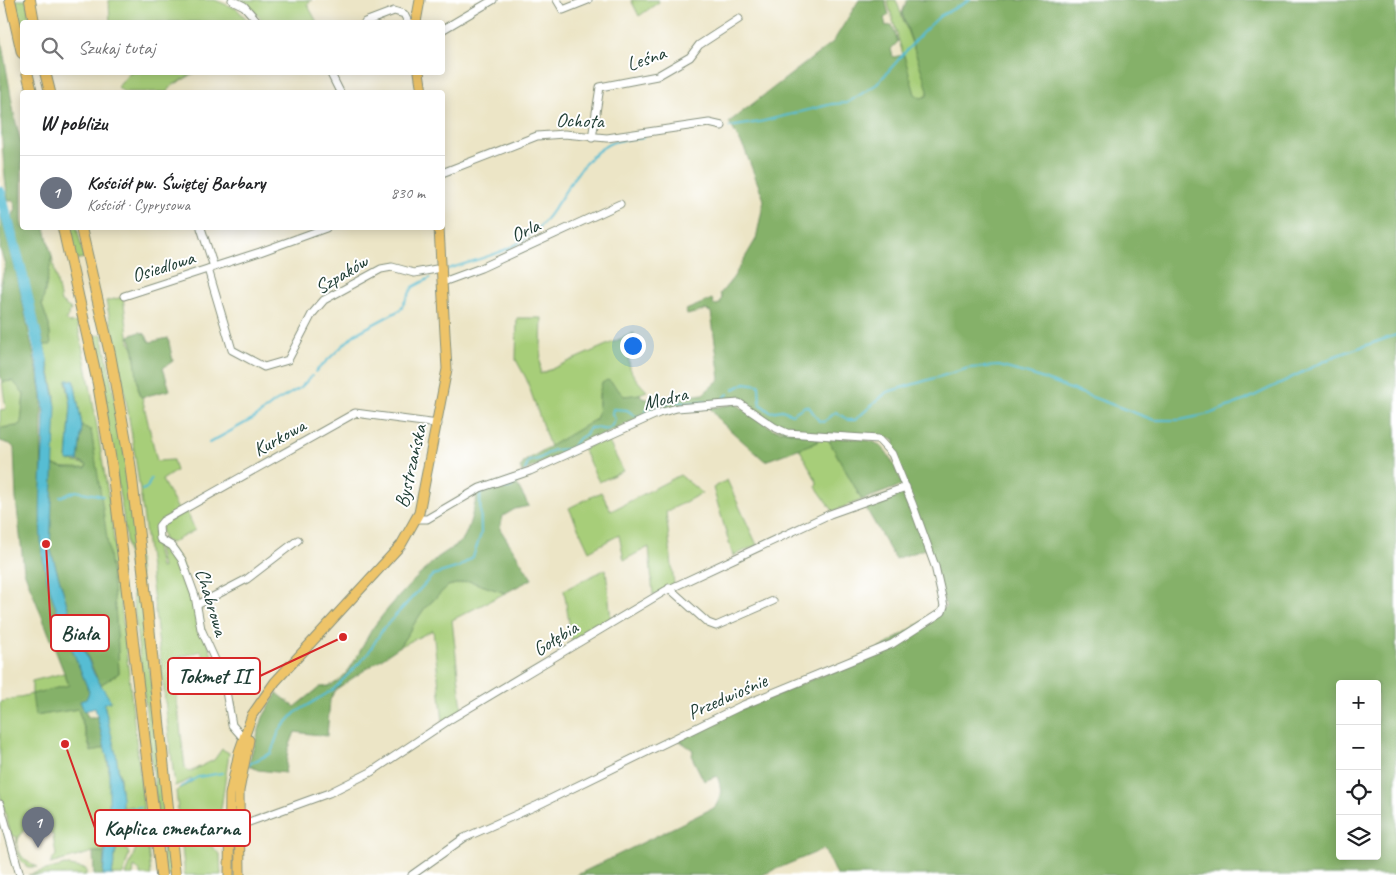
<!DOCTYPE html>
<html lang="pl">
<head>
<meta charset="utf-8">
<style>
  body { margin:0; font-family:Caveat,sans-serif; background:#f2f2f2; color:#202124 }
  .controls { position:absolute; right:15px; bottom:15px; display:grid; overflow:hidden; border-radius:5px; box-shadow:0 2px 12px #0003 }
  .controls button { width:45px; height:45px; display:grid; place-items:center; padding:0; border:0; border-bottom:1px solid #e0e0e0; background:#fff; color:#202124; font:25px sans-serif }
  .you { position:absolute; left:632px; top:345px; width:18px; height:18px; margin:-12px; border:4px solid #fff; border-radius:50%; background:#1a73e8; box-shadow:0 0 0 8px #1a73e833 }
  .badge { display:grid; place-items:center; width:32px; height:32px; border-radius:50%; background:#2563eb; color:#fff; font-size:16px; font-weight:700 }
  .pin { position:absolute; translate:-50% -41px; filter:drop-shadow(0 1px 2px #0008) }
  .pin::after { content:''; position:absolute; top:26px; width:18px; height:15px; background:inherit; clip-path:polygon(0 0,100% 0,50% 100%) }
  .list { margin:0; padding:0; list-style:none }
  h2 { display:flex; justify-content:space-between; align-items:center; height:65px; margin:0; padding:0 20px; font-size:21px }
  h2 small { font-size:16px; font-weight:400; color:#757577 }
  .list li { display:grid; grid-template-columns:32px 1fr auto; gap:15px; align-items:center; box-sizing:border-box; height:75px; padding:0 20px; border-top:1px solid #e0e0e0 }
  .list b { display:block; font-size:19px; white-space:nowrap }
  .list p { margin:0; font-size:16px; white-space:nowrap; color:#757577 }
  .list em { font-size:16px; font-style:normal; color:#757577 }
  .icon { flex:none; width:28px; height:28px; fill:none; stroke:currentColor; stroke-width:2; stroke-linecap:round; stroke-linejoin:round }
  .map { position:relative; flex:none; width:1396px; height:875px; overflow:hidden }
  .search { position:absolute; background:#fff; box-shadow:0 2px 12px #0003; left:20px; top:20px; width:425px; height:55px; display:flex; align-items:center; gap:12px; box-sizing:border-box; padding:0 18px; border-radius:5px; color:#757577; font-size:19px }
  .panel { position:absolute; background:#fff; box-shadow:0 2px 12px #0003; left:20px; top:90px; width:425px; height:140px; border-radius:5px }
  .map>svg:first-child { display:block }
  .green { fill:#a7ce79; stroke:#638656 }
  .forest { fill:#85b169; stroke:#52774e; fill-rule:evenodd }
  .water { fill:#56bdd3; stroke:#3a7d84 }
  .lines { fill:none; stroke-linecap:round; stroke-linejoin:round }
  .stream { stroke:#56bdd3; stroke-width:2 }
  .river { stroke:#56bdd3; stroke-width:11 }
  .minor-casing { stroke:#86917d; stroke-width:9 }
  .major-casing { stroke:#86917d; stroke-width:11 }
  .highway-casing { stroke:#86917d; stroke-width:12 }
  .minor { stroke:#fff; stroke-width:7 }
  .major { stroke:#eec469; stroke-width:9 }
  .highway { stroke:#eec469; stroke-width:10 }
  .labels { text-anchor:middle; stroke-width:4; stroke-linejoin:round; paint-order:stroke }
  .street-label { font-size:20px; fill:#1f3d34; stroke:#fff }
  .leader { fill:none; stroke:#d62828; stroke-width:2 }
  .callout-dot { fill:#d62828; stroke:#fff; stroke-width:2 }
  .callout { fill:#fff; stroke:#d62828; stroke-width:2 }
  .callout-label { font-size:21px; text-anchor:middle; font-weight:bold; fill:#1f3d34 }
</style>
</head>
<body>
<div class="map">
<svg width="1396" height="875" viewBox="0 0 1396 875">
  <rect width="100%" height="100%" fill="#fff"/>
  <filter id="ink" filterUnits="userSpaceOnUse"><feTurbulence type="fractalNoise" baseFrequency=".02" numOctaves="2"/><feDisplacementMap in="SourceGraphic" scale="10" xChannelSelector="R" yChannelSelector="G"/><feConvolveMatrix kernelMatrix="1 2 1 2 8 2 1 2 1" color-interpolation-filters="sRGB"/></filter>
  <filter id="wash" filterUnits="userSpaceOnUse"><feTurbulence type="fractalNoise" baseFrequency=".0096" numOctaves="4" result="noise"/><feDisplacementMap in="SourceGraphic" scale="20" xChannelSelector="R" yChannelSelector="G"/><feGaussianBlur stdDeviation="1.12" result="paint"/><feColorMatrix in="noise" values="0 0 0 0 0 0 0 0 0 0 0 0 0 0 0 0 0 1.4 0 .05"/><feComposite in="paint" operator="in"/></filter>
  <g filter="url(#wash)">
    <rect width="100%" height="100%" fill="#ece5c6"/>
    <!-- green -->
    <g class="green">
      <path d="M15,0H26L31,22H22V37Z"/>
      <path d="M109,0H215L237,9L249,22H110Z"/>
      <path d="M237,0H312L307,4L317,22H264L246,3Z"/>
      <path d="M631,0H658L659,2L639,16Z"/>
      <path d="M887,0H896L929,90L927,96L921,98L915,95Z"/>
      <path d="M130,72H195V73L173,85L167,92H124L118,87Z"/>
      <path d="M67,228H77L84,258L74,260Z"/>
      <path d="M52,257L61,302L71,309L66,320L69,323L77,322L90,385L111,513L151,875H140V871L134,867L133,875H126L136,848L138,836L137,825H132L129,827C129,835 134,839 133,847L126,848L129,854L123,875H112L122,812L135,810L132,806L122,808L120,778L104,703L110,701L100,685L119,673L115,608L91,430L82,426L74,380L66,382L71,405L67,460L87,465L86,469L65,468L53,465L55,396L44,345L51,344L49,325L42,305Z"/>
      <path d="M123,297L129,342L134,350L139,395L142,397L157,461L173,460L176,471L162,480L179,511L156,527V547L160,568H162L158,546L160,543L171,548L180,560L217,670L210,673L201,651L172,659L185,768L189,772L214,760L222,749L229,753L221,809C218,814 212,813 208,817C188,831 212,845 220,855L221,875H185L176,791L193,781L191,779L175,786C155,624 143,461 106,301Z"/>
      <path d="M517,318H542L540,374L634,333C627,363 624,368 647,391L631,397L624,396L610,381L599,392V413L596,419L550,447L526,378L516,360Z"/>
      <path d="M102,334L120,425L133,511L172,875H165L123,514L92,337Z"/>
      <path d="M13,381L24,393L21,423L17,426L0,428V410L6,409L2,382Z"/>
      <path d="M818,437H827L862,500L833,511L816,487L817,482L799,448L817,442Z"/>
      <path d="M607,438L623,471L599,482L583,449Z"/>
      <path d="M680,475L702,493L666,512L674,584L653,595L649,547L624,560L619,535L589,551L569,508L601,492L611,511Z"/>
      <path d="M727,480L757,545L733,556L713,488Z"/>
      <path d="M186,510L195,530L171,543L164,540L161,529L163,524Z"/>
      <path d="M606,569L611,621L572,642L564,590Z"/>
      <path d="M469,581L505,593L452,620L462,710L443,722L433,630L399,647L424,609L448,586Z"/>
      <path d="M64,673L69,685L35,716L78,709L91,752L105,747C113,782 110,817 104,852H93L50,864L56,855L53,835C21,809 0,854 38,867H28C19,863 15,846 17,837L11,835L0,794V702L32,694V681Z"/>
      <path d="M65,865L86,869V875H28Z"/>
    </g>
    <!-- forest -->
    <g class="forest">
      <path d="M859,0H885L889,15L884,18L886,26L892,25L898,42L891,49L893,57L904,55L915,94L921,98L927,96L928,90L902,13L907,0H1396V875H836L824,849L762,875H577L715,807C722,796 722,788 717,776L704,781L692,757L693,750L677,739L720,718L868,656L946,607L894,451L895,439L793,433L774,426L741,401L666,409L662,400L703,394L720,379L711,312L706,310L687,315L686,310L712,299L714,305L720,304L722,297L720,294L733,278L756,239L764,200L745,150L729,122L833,42ZM1340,684H1377V856H1340Z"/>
      <path d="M0,33L15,119L22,146V228H45L52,257L42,305L49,325L51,345H44L12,217L16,209L14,200L8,201C0,146 0,89 0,33Z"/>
      <path d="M0,212L16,271L42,394L41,540C48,594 70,642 89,692L86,700L80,701L88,717H97L105,747L92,752L78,709L35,716L32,694L69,685L24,571L16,499L14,448L10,444L0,441V428L17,426L21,423L24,394L13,381L2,382L0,374V287L5,265L0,249Z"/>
      <path d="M140,332L145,334L150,342L168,338L173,361L163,368L170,390L142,397L139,395L134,350L129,336Z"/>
      <path d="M607,380L610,381L624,396L640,394L642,398L657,401L660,409L522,472L520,468L525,461L596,419C601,408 597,395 602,383Z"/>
      <path d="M736,404L773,429L818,437L817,442L765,461L721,422L710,408Z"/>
      <path d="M82,426L91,430C103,510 117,592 119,673L100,685L72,621L50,548L53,465L65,468H86L87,465L78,461Z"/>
      <path d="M827,437C880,441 881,434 903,485L862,500Z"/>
      <path d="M513,477L529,506L515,509L503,516L500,529L532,579L505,593L469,581L448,586L424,609L399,647L335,690L330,700L327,736L295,732L288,750L285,773L258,770L248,765L263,717L277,693L295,707L320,687C349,688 360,645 375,625C393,601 415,579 437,558C445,552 455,547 462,540C469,532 473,508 477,497L473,494Z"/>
      <path d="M904,489L928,548L895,559L863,503Z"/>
      <path d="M93,852H104L103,875H94Z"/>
    </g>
    <!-- water -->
    <g class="water">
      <path d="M44,345L56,406L50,548L72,621L94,674L111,701L104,704L116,754L122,797V812L112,875H103L109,812V765L95,708L84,711L80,701L86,699L89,692C71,643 44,593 41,541C38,499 44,457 44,415C43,392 38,370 34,348Z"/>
      <path d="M67,380H74L82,426L78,461H67L71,405Z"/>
    </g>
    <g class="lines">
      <!-- stream -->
      <g class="stream">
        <path d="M729,127L760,122L832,104L847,103L877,84L922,33L940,16L970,0"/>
        <path d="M448,269C475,260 507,253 529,236C562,211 571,164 609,144C619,139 632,140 643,138"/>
        <path d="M315,372L355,334L400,310L413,287L430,278"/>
        <path d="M734,389L745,383L759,385L760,404L770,412L782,410L792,414L805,406L809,407L819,421L824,422L836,412L848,420H855L887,392L969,368L999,366L1035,376L1154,420H1180L1209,414L1246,400L1335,356L1396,335"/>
        <path d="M713,402L722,400L728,394"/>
        <path d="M209,443L256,417L275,402L300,388L312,376"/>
        <path d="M525,470L529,461L539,459L553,450L571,449L578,439L585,435L590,428C603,426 608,437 615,419L612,414L613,409L627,410L637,417L646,414L647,409L655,410L658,406L673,400L684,403L706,402"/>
        <path d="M142,490L147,488L151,479"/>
        <path d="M60,497L76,491L103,496"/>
        <path d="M249,764L271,753L279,731L295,713L334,689L367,655L383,629L433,575L459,567L473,557L481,534L480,493L495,488H510L522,476"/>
        <path d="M181,787L198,777L222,773"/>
        <path d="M120,810L140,807"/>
      </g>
      <!-- river -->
      <path class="river" d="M0,192L21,270L42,360"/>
    </g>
  </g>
  <g filter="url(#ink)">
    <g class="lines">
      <defs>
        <g id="minor">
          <path d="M232,0L244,6L258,22"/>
          <path d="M557,0L563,10L588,0"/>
          <path d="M365,22L394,11L404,14L408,22"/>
          <path d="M442,30L493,0"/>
          <path d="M330,72L340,92"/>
          <path d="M592,138L600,87L657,76L690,57L699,45L739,19"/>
          <path d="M442,173L537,136L564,134L607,138L709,123L722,126"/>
          <path d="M201,228L214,267"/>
          <path d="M208,269L232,350L264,367L288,360L312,314L324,300L381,269L392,267L414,273L442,268"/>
          <path d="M443,282L481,268L620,204"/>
          <path d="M124,296L260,252L326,228"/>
          <path d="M669,588L708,623L716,626L773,601"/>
          <path d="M197,605L247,579L298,540"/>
          <path d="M246,741L232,725L224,680L201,629L195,596L182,560L172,546L160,539L159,526L163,521L355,413L438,424"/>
          <path d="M0,804L20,875"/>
          <path d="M228,820L249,822L329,793L371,772L449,720L665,591L830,514L906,487"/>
          <path d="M412,875L464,838L538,805L741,706L892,644L942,612L944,606L935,566L912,503L892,454L878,439L787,433L774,427L739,403L677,408L659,413L530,471L480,488L427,519H417"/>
        </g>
        <g id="major">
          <path d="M416,22L420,0"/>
          <path d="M419,72L422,92"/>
          <path d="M229,875L230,795L239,752L252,715L275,682L401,545L419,513L447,369L439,228"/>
          <path d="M240,875L239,791L249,740"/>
        </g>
        <g id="highway">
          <path d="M10,0L22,53"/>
          <path d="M30,0L34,22"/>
          <path d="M27,72L32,92"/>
          <path d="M45,72L50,92"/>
          <path d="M63,228L98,384L112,467L161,875"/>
          <path d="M81,228L110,354L130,463L143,569L175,875"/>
        </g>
      </defs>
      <!-- minor casing -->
      <use href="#minor" class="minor-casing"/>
      <!-- major casing -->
      <use href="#major" class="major-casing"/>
      <!-- highway casing -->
      <use href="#highway" class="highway-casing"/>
      <!-- minor -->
      <use href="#minor" class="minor"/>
      <!-- major -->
      <use href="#major" class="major"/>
      <!-- highway -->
      <use href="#highway" class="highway"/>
    </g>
  </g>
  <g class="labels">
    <!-- street labels -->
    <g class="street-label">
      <text transform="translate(646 58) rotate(-19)" y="7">Leśna</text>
      <text transform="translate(580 120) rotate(2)" y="7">Ochota</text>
      <text transform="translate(525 230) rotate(-25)" y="7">Orla</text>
      <text transform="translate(163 266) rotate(-17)" y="7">Osiedlowa</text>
      <text transform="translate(341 274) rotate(-31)" y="7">Szpaków</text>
      <text transform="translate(665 398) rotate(-13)" y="7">Modra</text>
      <text transform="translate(279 437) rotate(-29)" y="7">Kurkowa</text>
      <text transform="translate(410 466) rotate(-77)" y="7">Bystrzańska</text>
      <text transform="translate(212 602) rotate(73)" y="7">Chabrowa</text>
      <text transform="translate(555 638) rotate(-32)" y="7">Gołębia</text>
      <text transform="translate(727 696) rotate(-24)" y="7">Przedwiośnie</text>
    </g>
  </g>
  <!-- callouts -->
  <path class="leader" d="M46 544L51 633M343 637L260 676M65 744L95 828"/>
  <g class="callout-dot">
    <circle cx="46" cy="544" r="5"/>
    <circle cx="343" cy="637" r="5"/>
    <circle cx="65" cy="744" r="5"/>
  </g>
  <g class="callout">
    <rect x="51" y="615" width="58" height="36" rx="5"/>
    <rect x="168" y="658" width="92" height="36" rx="5"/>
    <rect x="95" y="810" width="155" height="36" rx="5"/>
  </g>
  <g class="callout-label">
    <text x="80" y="640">Biała</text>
    <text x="214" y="683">Tokmet II</text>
    <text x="172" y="835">Kaplica cmentarna</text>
  </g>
</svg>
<div class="controls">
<button>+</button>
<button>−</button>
<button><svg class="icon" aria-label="locate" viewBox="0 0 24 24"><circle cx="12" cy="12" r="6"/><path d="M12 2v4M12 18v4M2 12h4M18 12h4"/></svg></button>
<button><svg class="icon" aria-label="layers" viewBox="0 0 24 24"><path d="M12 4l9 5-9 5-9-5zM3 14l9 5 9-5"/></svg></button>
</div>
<div class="you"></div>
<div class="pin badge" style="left:38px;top:848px;background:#6b7280">1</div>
<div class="search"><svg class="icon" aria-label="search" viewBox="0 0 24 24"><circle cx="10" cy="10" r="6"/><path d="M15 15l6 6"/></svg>Szukaj tutaj</div>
<section class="panel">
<h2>W pobliżu<small></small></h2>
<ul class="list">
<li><span class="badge" style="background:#6b7280">1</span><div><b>Kościół pw. Świętej Barbary</b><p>Kościół · Cyprysowa</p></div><em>830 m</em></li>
</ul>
</section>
</div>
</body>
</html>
